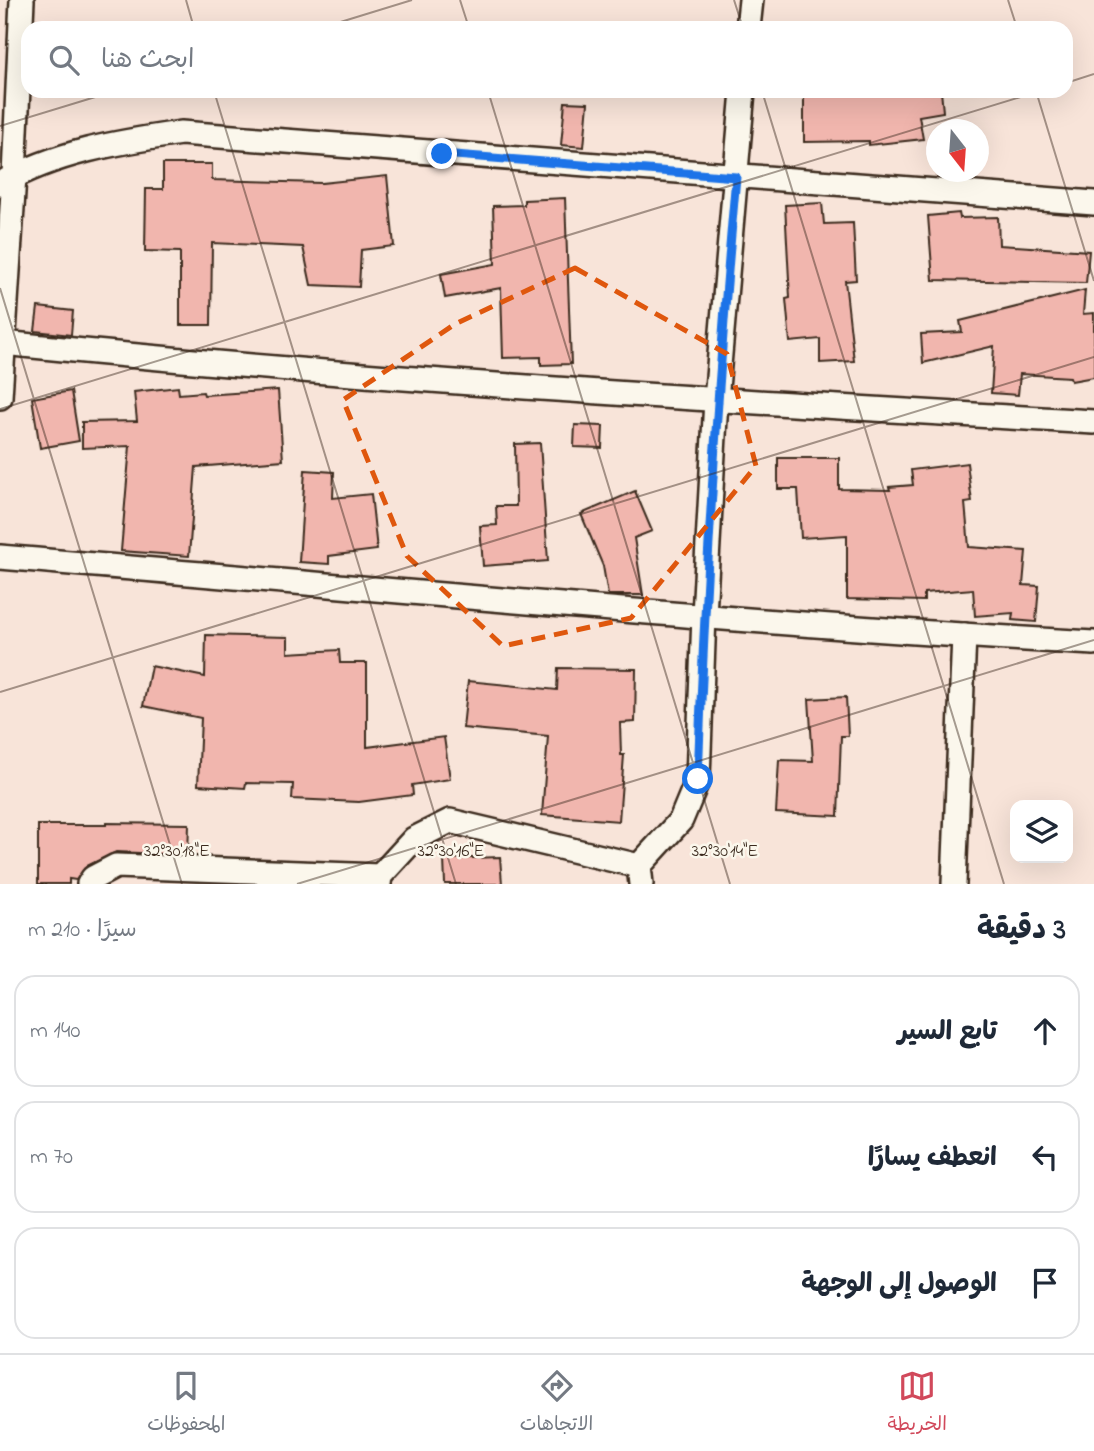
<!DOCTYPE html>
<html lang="ar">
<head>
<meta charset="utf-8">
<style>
  body { margin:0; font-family:"Indie Flower","Playpen Sans Arabic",sans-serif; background:#f6f6f7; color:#1f2937; direction:rtl }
  .controls { position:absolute; right:21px; bottom:21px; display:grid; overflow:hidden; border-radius:14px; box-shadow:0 7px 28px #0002 }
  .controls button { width:63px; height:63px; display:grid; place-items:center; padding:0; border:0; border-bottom:2px solid #e0e1e3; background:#fff; color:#1f2937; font:35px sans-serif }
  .compass { position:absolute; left:926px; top:119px; width:63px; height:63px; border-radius:50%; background:#fff; box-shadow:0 7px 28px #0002; rotate:163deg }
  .stop { position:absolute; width:21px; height:21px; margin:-16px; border:5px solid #1a73e8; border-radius:50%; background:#fff }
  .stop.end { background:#1a73e8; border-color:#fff; box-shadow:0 2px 7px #0008 }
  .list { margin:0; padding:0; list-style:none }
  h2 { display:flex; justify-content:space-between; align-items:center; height:91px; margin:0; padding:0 28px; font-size:30px }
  h2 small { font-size:23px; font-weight:400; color:#747a83 }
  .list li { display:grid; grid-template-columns:46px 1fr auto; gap:21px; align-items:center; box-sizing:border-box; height:112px; margin:0 14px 14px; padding:0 14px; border:2px solid #e0e1e3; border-radius:21px }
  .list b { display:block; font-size:26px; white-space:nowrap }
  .list em { font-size:23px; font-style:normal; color:#747a83 }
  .icon { flex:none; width:38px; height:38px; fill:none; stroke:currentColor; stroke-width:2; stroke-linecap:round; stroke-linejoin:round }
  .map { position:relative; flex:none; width:1094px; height:884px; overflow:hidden; direction:ltr }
  .search { position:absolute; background:#fff; box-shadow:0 7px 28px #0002; left:21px; right:21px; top:21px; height:77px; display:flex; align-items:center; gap:18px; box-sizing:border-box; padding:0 24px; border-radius:21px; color:#747a83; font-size:26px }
  .sheet { height:469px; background:#fff }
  nav { display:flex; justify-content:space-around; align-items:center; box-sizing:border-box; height:98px; border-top:2px solid #e0e1e3; background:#fff; font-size:19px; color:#747a83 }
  nav a { display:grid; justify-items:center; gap:4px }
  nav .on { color:#d1495b }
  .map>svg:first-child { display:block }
  .building { fill:#f1b6ae; stroke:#3b2a1e; stroke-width:2 }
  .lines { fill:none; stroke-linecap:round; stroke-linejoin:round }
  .minor-casing { stroke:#3b2a1e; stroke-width:28 }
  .minor { stroke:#fbf7ec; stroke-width:23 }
  .route { stroke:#1a73e8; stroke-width:9 }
  .marked { fill:none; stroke:#df570d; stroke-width:5; stroke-dasharray:14 9; stroke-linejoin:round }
  .ticks { fill:none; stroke:#3b2a1e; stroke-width:2; stroke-opacity:0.45 }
  .ticks-label { font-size:18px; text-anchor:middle; fill:#3b2a1e; stroke:#fbf7ec; stroke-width:5; stroke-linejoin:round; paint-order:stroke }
</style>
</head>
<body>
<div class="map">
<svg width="1094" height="884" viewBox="0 0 1094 884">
  <rect width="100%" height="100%" fill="#f8e4d9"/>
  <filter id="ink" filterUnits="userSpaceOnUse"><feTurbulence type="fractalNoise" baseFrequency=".0143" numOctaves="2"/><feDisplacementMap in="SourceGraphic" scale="14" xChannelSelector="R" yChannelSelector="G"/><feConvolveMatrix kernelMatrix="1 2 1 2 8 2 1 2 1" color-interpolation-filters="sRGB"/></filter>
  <g filter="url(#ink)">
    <!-- building -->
    <g class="building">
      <path d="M804,91H941L943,112L919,116L923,139L869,145V141L804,142Z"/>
      <path d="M565,102L588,103L584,147L561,145Z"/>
      <path d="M163,164H212V180L322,183L387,176L394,246L361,250L359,287L311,285L303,247L212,243L211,325H180V252L145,251L146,189H163Z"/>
      <path d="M565,198L571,364L541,365V357L503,358L501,288L445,298L441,274L495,264L493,206L524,205V200Z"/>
      <path d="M822,203L824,224L853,223L856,280L845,281L854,361L820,363V339L790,342L786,299L790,298L785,205Z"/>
      <path d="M959,213L960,218L998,217L999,245L1089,251L1086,283L933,280L928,216Z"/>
      <path d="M1085,290L1083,314L1094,313V377L1071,381L1070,377L1020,374L1018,395L991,393L994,346L923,363L921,334L962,332L960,321Z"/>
      <path d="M38,307L73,311L71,335L35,331Z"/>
      <path d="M178,387L179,394L203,392L204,395L278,390L283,460L196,467L189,556L121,551L130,446L82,448V422L137,421L134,392Z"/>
      <path d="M71,391L79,441L40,448L32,398Z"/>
      <path d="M575,425L603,426L602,448L574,447Z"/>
      <path d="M540,443L548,561L483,566L480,526L497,525L496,506H516L515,444Z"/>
      <path d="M778,458H839V489L890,490L889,487L913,485L911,470L967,463L972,502L965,503L969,547L1026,551L1023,585L1039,586L1036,622L1012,620L1013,613L975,616L973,589L924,593V601L847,599V535L801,538L798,489H778Z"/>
      <path d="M305,470L334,472L333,498L371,494L377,550L329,556V564L299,562Z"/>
      <path d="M635,491L652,531L634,538L643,595H608L603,566L581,514Z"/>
      <path d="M206,635L288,637V653L339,650L340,663H367V747L444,737L450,779L412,785L413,795L359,802L292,799L293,784L246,783L245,788L198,785L201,718L143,706L151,666L205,677Z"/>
      <path d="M558,668L636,669L635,722L620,723L621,755H624L619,821L542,815L548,736L463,728L468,681L557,690Z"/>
      <path d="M846,697L848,736H841L838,816L776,813L779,760L813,761L809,699Z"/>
      <path d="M106,823L189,824L188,855L116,852L87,866L76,880L69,879V884H38V825H106Z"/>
      <path d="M500,857L502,884H445L444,859Z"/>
    </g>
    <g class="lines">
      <defs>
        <g id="minor">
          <path d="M748,28L751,0"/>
          <path d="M0,184C56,152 118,142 181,133L1094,203"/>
          <path d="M3,343C366,380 730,401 1094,422"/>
          <path d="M0,397L14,176L22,0"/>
          <path d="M0,557C364,587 729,623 1094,643"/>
          <path d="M89,884L93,878L116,866L380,876"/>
          <path d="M379,884L380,876L414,839L450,821L639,866"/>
          <path d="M641,884L639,866L681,820L698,779L704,615L716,400L743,91"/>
          <path d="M954,884L964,635"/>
        </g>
      </defs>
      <!-- minor casing -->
      <use href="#minor" class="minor-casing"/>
      <!-- minor -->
      <use href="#minor" class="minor"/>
    </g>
  </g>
  <g class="lines" filter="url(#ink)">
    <!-- route -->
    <path class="route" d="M442,154L736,177C718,378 705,578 698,779"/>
  </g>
  <!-- marked area -->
  <path class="marked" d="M575,268L727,354L756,466L631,618L503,646L407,556L343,400L455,324Z"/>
  <!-- ticks -->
  <path class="ticks" d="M186,0L194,28M460,0L469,28M734,0L743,28M1008,0L1017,28M321,28L412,0M1066,83L1094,74M214,91L456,884M488,91L730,884M762,91L1004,884M1036,91L1094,281M0,126L115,91M0,288L182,884M0,409L1040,91M0,692L1094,357M297,884L1094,640"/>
  <g class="ticks-label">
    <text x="177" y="856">32°30'18"E</text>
    <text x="451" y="856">32°30'16"E</text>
    <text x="725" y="856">32°30'14"E</text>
  </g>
</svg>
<div class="controls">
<button><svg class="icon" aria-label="layers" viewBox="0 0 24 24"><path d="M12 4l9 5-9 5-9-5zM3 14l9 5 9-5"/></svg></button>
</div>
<svg class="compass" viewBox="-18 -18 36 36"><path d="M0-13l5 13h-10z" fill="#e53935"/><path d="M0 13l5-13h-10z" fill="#747a83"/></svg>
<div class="stop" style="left:698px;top:779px"></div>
<div class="stop end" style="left:442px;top:154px"></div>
<div class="search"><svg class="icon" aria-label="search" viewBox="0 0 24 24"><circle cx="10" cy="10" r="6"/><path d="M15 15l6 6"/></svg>ابحث هنا</div>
</div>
<section class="sheet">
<h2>3 دقيقة<small>سيرًا · 210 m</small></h2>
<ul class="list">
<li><svg class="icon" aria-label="ahead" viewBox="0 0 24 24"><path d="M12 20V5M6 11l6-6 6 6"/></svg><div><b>تابع السير</b></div><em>140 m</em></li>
<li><svg class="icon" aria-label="left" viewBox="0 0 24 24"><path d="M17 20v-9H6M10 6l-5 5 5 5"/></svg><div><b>انعطف يسارًا</b></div><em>70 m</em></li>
<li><svg class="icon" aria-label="arrive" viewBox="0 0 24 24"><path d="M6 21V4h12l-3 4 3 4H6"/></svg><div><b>الوصول إلى الوجهة</b></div></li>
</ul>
</section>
<nav>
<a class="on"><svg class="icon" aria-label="map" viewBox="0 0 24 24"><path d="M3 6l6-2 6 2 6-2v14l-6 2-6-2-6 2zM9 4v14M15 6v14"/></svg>الخريطة</a>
<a><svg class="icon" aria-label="directions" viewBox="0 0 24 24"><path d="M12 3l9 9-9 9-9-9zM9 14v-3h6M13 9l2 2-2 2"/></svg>الاتجاهات</a>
<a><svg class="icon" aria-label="saved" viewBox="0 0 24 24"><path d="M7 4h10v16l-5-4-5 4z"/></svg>المحفوظات</a>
</nav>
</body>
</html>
